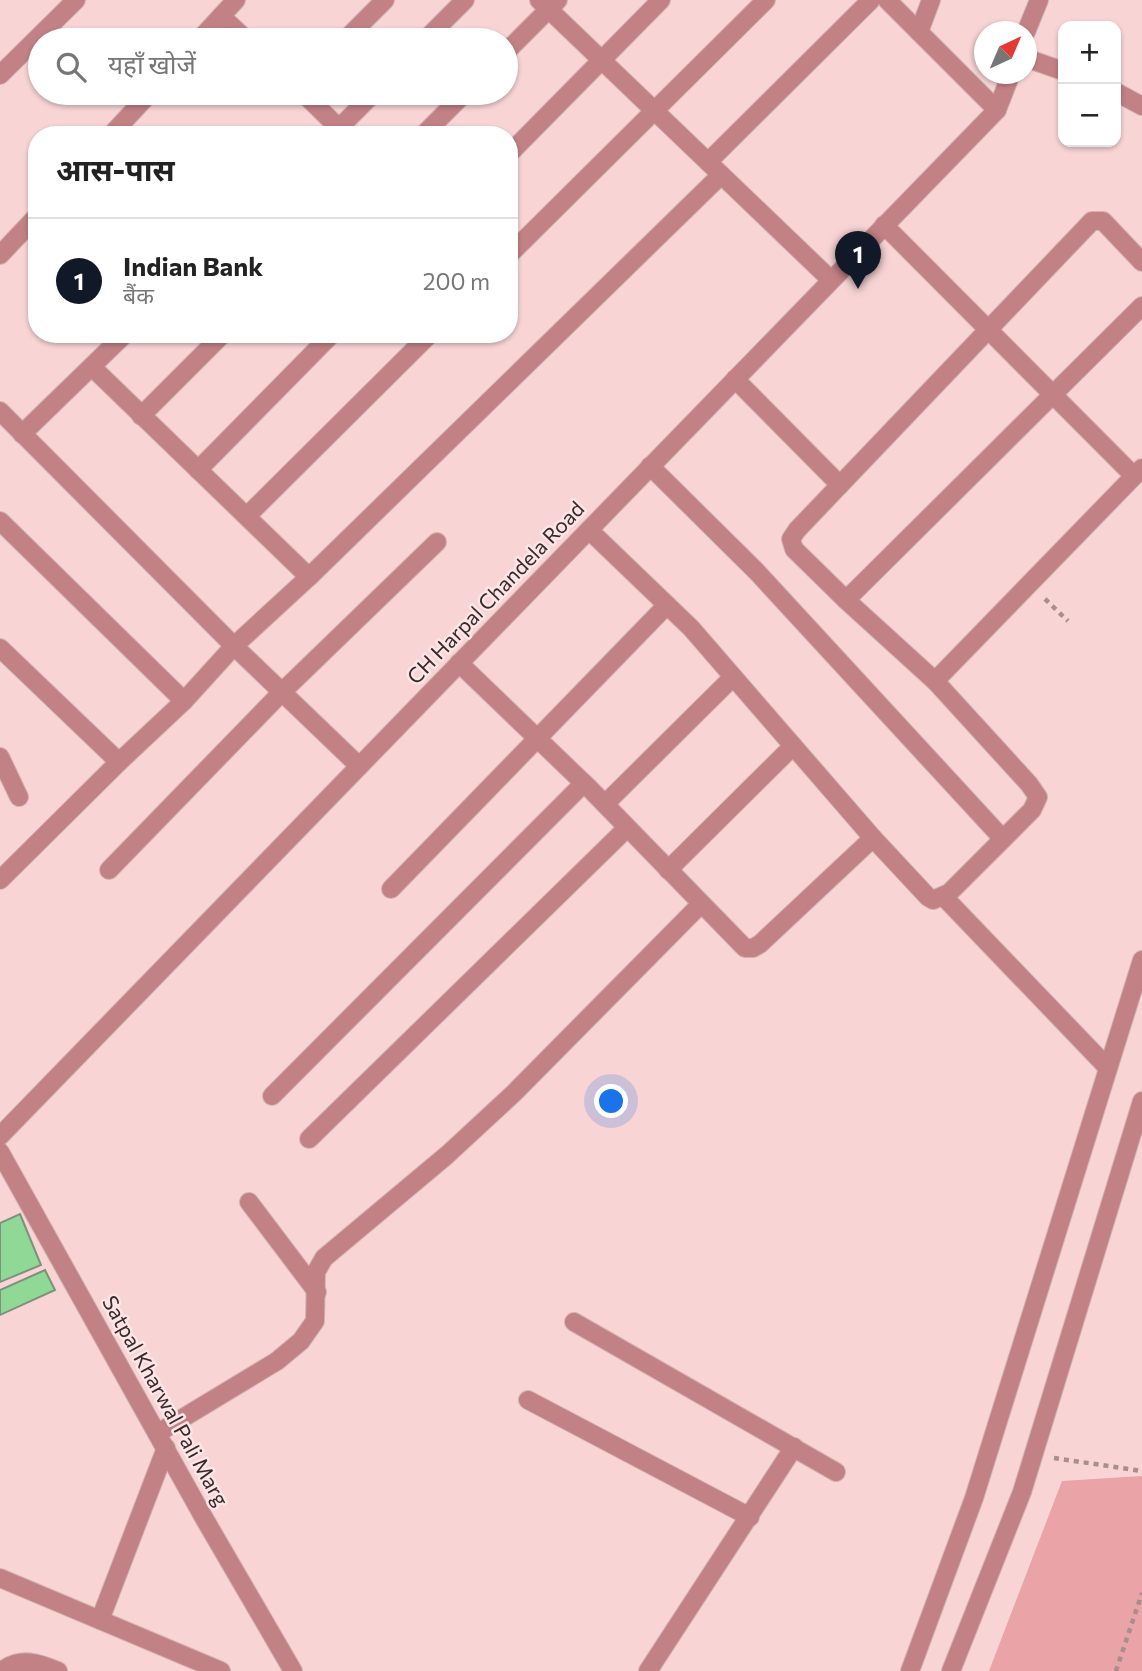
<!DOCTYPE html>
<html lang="hi">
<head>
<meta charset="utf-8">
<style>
  body { margin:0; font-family:Commissioner,"Noto Sans Devanagari",sans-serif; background:#f2f2f2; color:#222 }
  .controls { position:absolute; right:21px; top:21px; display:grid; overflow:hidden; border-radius:14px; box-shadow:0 2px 5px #0004 }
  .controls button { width:63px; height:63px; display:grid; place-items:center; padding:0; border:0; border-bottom:2px solid #e0e0e0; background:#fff; color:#222; font:35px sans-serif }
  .compass { position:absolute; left:974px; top:21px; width:63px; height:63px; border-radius:50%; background:#fff; box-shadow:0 2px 5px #0004; rotate:44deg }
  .you { position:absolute; left:612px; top:1102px; width:24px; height:24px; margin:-18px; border:5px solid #fff; border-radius:50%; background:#1a73e8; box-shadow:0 0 0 10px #1a73e833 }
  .badge { display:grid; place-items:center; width:46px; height:46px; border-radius:50%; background:#111827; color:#fff; font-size:23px; font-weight:700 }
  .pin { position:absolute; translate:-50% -58px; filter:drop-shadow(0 2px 4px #0008) }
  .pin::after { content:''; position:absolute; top:37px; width:24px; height:21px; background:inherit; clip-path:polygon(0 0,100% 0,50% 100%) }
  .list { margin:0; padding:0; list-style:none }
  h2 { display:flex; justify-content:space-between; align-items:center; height:91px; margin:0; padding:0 28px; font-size:30px }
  h2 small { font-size:23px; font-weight:400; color:#767676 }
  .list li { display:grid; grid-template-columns:46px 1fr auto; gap:21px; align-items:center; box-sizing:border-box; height:126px; padding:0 28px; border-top:2px solid #e0e0e0 }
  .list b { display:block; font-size:26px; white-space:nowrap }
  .list p { margin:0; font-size:23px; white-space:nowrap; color:#767676 }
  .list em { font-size:23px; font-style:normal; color:#767676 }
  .icon { flex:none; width:38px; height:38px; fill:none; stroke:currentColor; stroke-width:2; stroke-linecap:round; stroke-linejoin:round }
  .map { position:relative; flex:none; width:1142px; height:1671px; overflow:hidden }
  .search { position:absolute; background:#fff; box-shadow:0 2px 5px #0004; left:28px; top:28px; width:490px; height:77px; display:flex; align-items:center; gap:18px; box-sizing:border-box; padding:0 24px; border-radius:38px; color:#767676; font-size:26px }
  .panel { position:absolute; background:#fff; box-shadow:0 2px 5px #0004; left:28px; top:126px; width:490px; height:217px; border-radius:28px }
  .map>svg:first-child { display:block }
  .green { fill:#eaa3a6 }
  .building { fill:#90d895; stroke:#7c927d; stroke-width:2 }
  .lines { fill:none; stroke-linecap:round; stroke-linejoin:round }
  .minor-casing { stroke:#d1b2b3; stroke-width:20 }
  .path { stroke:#a88e8e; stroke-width:4.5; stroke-dasharray:5 5; stroke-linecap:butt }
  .minor { stroke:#c28185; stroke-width:18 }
  .labels { text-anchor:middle; stroke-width:5; stroke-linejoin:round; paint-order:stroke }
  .street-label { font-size:21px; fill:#362929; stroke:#fce5e6 }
</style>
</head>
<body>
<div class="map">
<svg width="1142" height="1671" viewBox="0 0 1142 1671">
  <rect width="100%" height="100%" fill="#f8d4d5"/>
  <!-- green -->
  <path class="green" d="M1142,1476V1671H989L1062,1481Z"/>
  <!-- building -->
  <g class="building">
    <path d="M20,1214L41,1265L0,1282V1223Z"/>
    <path d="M45,1270L55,1290L0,1315V1290Z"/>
  </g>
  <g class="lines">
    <defs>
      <g id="minor">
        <path d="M539,0L831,280"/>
        <path d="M887,0L997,110"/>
        <path d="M221,16L247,40"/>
        <path d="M919,32L931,0"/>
        <path d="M1026,32L1039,0"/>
        <path d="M199,40L236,0"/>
        <path d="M345,40L385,0"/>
        <path d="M425,40L465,0"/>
        <path d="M506,52L558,0"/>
        <path d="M1026,58L1063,71"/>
        <path d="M0,75L76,0"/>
        <path d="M1116,92L1142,106"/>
        <path d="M303,93L339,128"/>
        <path d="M111,135L150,93"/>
        <path d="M332,135L374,93"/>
        <path d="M423,135L465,93"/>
        <path d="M509,154L661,0"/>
        <path d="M708,162L871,0"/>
        <path d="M884,225L1134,476"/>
        <path d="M0,255L37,216"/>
        <path d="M509,255L766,0"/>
        <path d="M92,367L309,577"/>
        <path d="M735,379L840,485"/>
        <path d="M0,411L234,646L359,766"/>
        <path d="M141,416L223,334"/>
        <path d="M22,434L125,334"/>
        <path d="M650,466L757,572L1003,839"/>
        <path d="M198,470L332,334"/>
        <path d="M247,516L430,334"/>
        <path d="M0,521L184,701"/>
        <path d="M589,530L691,628L873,838L928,897L933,900L949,893L1032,810L1038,797L1029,784L935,681L846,600L794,549L791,539L797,530L1092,221H1103L1142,262"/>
        <path d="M846,600L1142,306"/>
        <path d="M0,648L119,762"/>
        <path d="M459,663L591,790L745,948H753L760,944L873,838"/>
        <path d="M935,681L1142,468"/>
        <path d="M0,757L19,797"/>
        <path d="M605,804L733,677"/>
        <path d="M109,870L281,693L437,542"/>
        <path d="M668,870L793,746"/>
        <path d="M0,880L119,762L184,701L234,646L309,577L721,175"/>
        <path d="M391,889L667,605"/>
        <path d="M943,896L1108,1068"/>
        <path d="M272,1096L584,783"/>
        <path d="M0,1136L997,110L1011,74"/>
        <path d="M309,1139L627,828"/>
        <path d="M0,1152L204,1518L293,1671"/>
        <path d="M249,1202L317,1292"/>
        <path d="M574,1322L836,1472"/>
        <path d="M528,1400L750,1517"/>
        <path d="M158,1433L277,1361L301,1341L315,1321L316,1272L324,1258L447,1155L514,1093L701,904"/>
        <path d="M0,1578L221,1671"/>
        <path d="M100,1620L166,1448"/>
        <path d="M2,1671C20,1656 39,1663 58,1671"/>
        <path d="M648,1671L794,1447"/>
        <path d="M910,1671L974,1498L1142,960"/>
        <path d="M951,1671L1022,1492L1142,1101"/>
      </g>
    </defs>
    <!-- minor casing -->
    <use href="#minor" class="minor-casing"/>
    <!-- path -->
    <g class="path">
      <path d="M1045,599L1068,621"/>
      <path d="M1054,1458L1142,1471"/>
      <path d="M1116,1671L1142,1593"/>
    </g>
    <!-- minor -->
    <use href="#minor" class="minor"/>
  </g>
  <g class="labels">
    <!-- street labels -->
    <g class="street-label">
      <text transform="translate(496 593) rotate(-46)" y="7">CH Harpal Chandela Road</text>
      <text transform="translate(165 1401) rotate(61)" y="7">Satpal Kharwal Pali Marg</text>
    </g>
  </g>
</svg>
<div class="controls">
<button>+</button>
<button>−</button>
</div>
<svg class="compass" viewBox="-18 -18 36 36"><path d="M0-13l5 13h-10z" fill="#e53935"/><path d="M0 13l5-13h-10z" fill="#767676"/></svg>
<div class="you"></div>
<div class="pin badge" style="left:858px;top:289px">1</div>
<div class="search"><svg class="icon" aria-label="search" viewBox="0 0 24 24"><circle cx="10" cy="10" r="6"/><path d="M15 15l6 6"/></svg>यहाँ खोजें</div>
<section class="panel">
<h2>आस-पास<small></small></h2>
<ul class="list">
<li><span class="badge">1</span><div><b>Indian Bank</b><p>बैंक</p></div><em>200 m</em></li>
</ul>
</section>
</div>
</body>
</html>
